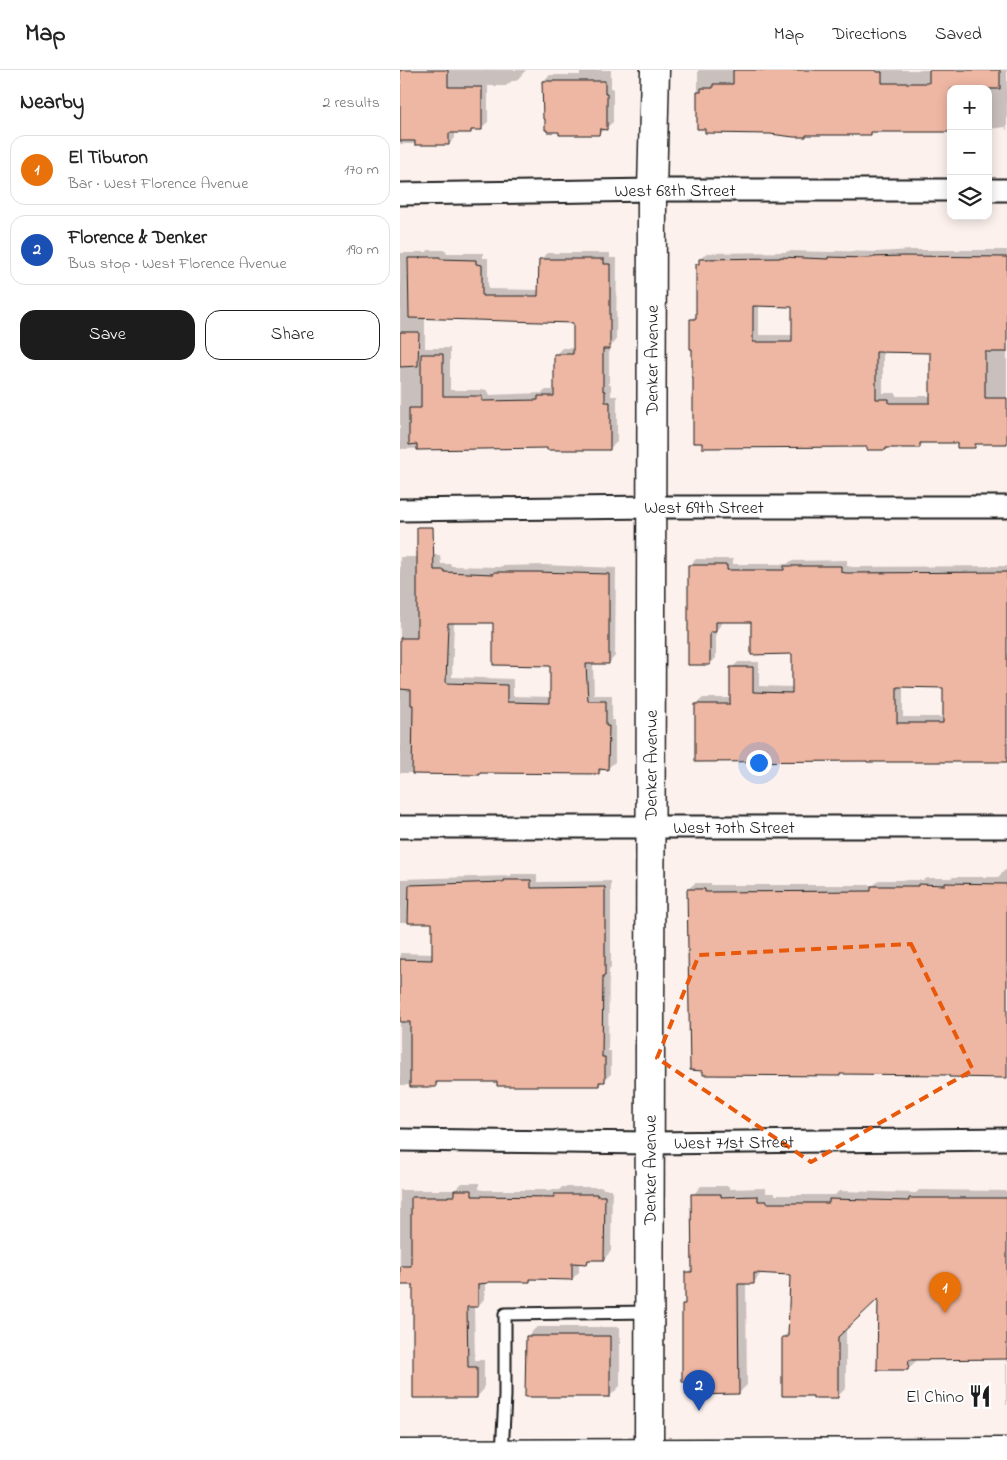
<!DOCTYPE html>
<html lang="en">
<head>
<meta charset="utf-8">
<style>
  body { margin:0; font-family:"Indie Flower",sans-serif; background:#f6f6f6; color:#222 }
  .controls { position:absolute; right:15px; top:15px; display:grid; overflow:hidden; border-radius:10px; box-shadow:0 2px 12px #0003 }
  .controls button { width:45px; height:45px; display:grid; place-items:center; padding:0; border:0; border-bottom:1px solid #e0e0e0; background:#fff; color:#222; font:25px sans-serif }
  .you { position:absolute; left:358px; top:692px; width:18px; height:18px; margin:-12px; border:4px solid #fff; border-radius:50%; background:#1a73e8; box-shadow:0 0 0 8px #1a73e833 }
  .badge { display:grid; place-items:center; width:32px; height:32px; border-radius:50%; background:#1c1c1c; color:#fff; font-size:16px; font-weight:700 }
  .pin { position:absolute; translate:-50% -41px; filter:drop-shadow(0 1px 2px #0008) }
  .pin::after { content:''; position:absolute; top:26px; width:18px; height:15px; background:inherit; clip-path:polygon(0 0,100% 0,50% 100%) }
  .list { margin:0; padding:0; list-style:none }
  h2 { display:flex; justify-content:space-between; align-items:center; height:65px; margin:0; padding:0 20px; font-size:21px }
  h2 small { font-size:16px; font-weight:400; color:#767676 }
  .list li { display:grid; grid-template-columns:32px 1fr auto; gap:15px; align-items:center; box-sizing:border-box; height:70px; margin:0 10px 10px; padding:0 10px; border:1px solid #e0e0e0; border-radius:15px }
  .list b { display:block; font-size:19px; white-space:nowrap }
  .list p { margin:0; font-size:16px; white-space:nowrap; color:#767676 }
  .list em { font-size:16px; font-style:normal; color:#767676 }
  .actions { display:flex; gap:10px; padding:15px 20px }
  .actions a { flex:1; padding:11px 0; border:1px solid #1c1c1c; border-radius:15px; text-align:center; font-size:18px; color:#1c1c1c }
  .actions .main { background:#1c1c1c; color:#fff }
  .icon { flex:none; width:28px; height:28px; fill:none; stroke:currentColor; stroke-width:2; stroke-linecap:round; stroke-linejoin:round }
  .map { position:relative; flex:none; width:607px; height:1390px; overflow:hidden }
  header { display:flex; align-items:center; gap:30px; box-sizing:border-box; height:70px; padding:0 25px; background:#fff; border-bottom:1px solid #e0e0e0 }
  header strong { font-size:24px }
  nav { display:flex; gap:28px; margin-inline-start:auto; font-size:18px }
  main { display:flex }
  aside { flex:1; background:#fff }
  .map>svg:first-child { display:block }
  .shadow { fill:#0003; fill-rule:evenodd }
  .building { fill:#eeb7a3; stroke:#1c1c1c; fill-rule:evenodd }
  .lines { fill:none; stroke-linecap:round; stroke-linejoin:round }
  .lane-casing { stroke:#1c1c1c; stroke-width:15 }
  .street-casing { stroke:#1c1c1c; stroke-width:25 }
  .secondary-casing { stroke:#1c1c1c; stroke-width:31 }
  .primary-casing { stroke:#1c1c1c; stroke-width:31 }
  .lane { stroke:#fff; stroke-width:11 }
  .street { stroke:#fff; stroke-width:21 }
  .secondary { stroke:#fff; stroke-width:28 }
  .primary { stroke:#fff; stroke-width:28 }
  .marked { fill:none; stroke:#e8590c; stroke-width:4; stroke-dasharray:10 6; stroke-linejoin:round }
  .labels { text-anchor:middle; stroke-width:4; stroke-linejoin:round; paint-order:stroke }
  .street-label { font-size:18px; fill:#1c1c1c; stroke:#fff }
  .poi-label { font-size:18px; fill:#1c1c1c; stroke:#fff; text-anchor:end }
</style>
</head>
<body>
<header>
<strong>Map</strong>
<nav><a>Map</a><a>Directions</a><a>Saved</a></nav>
</header>
<main>
<aside>
<h2>Nearby<small>2 results</small></h2>
<ul class="list">
<li><span class="badge" style="background:#e8710a">1</span><div><b>El Tiburon</b><p>Bar · West Florence Avenue</p></div><em>170 m</em></li>
<li><span class="badge" style="background:#1a4fb4">2</span><div><b>Florence &amp; Denker</b><p>Bus stop · West Florence Avenue</p></div><em>190 m</em></li>
</ul>
<div class="actions"><a class="main">Save</a><a>Share</a></div>
</aside>
<div class="map">
<svg width="607" height="1390" viewBox="0 0 607 1390">
  <rect width="100%" height="100%" fill="#fcf1ed"/>
  <filter id="ink" filterUnits="userSpaceOnUse"><feTurbulence type="fractalNoise" baseFrequency=".02" numOctaves="2"/><feDisplacementMap in="SourceGraphic" scale="10" xChannelSelector="R" yChannelSelector="G"/><feConvolveMatrix kernelMatrix="1 2 1 2 8 2 1 2 1" color-interpolation-filters="sRGB"/></filter>
  <g filter="url(#ink)">
    <!-- shadow -->
    <g class="shadow">
      <path d="M0,0H126L116,11H112L106,16H88V52L81,58H75L71,62H55V68L49,74H0Z"/>
      <path d="M180,0H211V18H213V52L199,64L143,11L150,5H180Z"/>
      <path d="M298,0H607V60H606V57L588,59V19H551L473,61L471,63L298,58Z"/>
      <path d="M28,180H46V183H83V188H88V219L140,220V190L147,183H210V188H217L216,271L209,278V315H211V326H217V372L210,378L149,377L0,379V183H15L16,182H27ZM25,247L174,252V278H162L155,285V320H146L142,323L88,325V320H50V278H25Z"/>
      <path d="M511,180H607V373H578L575,376L558,371H525L520,376H488L485,379L468,376L295,305L291,250L298,243V195L300,192V189L307,183L386,182L388,181L434,182L436,181L477,182ZM359,235H393V265H359ZM483,281L531,282V326H496V323H483Z"/>
      <path d="M24,485H40L41,494H51V496L100,497L101,496L144,495L216,498L215,586L209,593H193L194,625H212V650H215V692L208,698H204L199,703L81,702L80,703H0V487H23ZM54,552H95L152,595V627L113,626V609L52,607Z"/>
      <path d="M296,489H333V494H387L391,491L447,490V496L453,497L607,496V691L296,634L303,628H331L332,598L338,592H359V616L393,617L394,582L352,551H322V554L316,560V588L310,594L289,496ZM503,616L545,617V647H503Z"/>
      <path d="M605,800H607V1006L550,1004L441,1003L439,1005L288,819L295,813H311V815H474L479,810H523L526,808H551L553,807H598Z"/>
      <path d="M112,804H137V812L211,811V898L209,900L208,981H211V1004L199,1015L99,1011H40L35,1016L0,1015V883L34,884V852H0V809L110,806Z"/>
      <path d="M62,1113H79V1119L83,1120H159L162,1117H203V1119H212L211,1181L204,1189H191L187,1193L179,1192V1202L172,1209L133,1208L130,1211H88L85,1212V1228L78,1236H74L75,1290H84V1319L77,1327L14,1213H0V1120H55Z"/>
      <path d="M301,1116H329V1119L366,1118V1123H375V1125H435L439,1121L516,1123L519,1120L607,1121V1335H606V1288L516,1289V1291L508,1299L479,1226L446,1258V1318L437,1327L383,1267L390,1261L391,1204L362,1202L354,1212H346L347,1315L339,1323L287,1310L283,1235L287,1231V1203L294,1196L293,1125Z"/>
      <path d="M137,1257H220V1316L210,1326L127,1266Z"/>
    </g>
    <!-- building -->
    <g class="building">
      <path d="M0,0H48V17H82V60H71V63H49V75H15V71H0Z"/>
      <path d="M333,0H476V2H482V13H529V0H600V19H551V62H471V65H406V67H394L370,64L305,63V59H297V22H301V18H313V14H333Z"/>
      <path d="M142,11H205V24H207V60L200,59L199,65H159V62H147V60H145V49H143Z"/>
      <path d="M503,186L607,187V282H585V328H607V374H575V378H557V373H520V378H486V380H467V377L302,378V373H293V307H292V279H290V249H296V194H299V189L380,188V187L428,189V187L470,188V187ZM353,236L392,237V272H353ZM476,282L530,283V333H489V329H476Z"/>
      <path d="M20,187H40V189L76,190V194L82,195V226H138L139,189H204V194H210V279H203V321H205V332H210V380H147V378L17,380V374L9,375V338H21V284H43V326H82V331L138,330V326H154V284H173V253L9,248L8,188H20Z"/>
      <path d="M0,262H19L18,296L0,297Z"/>
      <path d="M17,457H33L34,500H44V502L94,504V502H137L209,504V594H186L188,631H206V656H209L208,700L199,699V704L80,703V705L12,704L13,635H11V620L0,619V568H17ZM48,553H93V595L150,596V633L107,632V615L46,613Z"/>
      <path d="M288,495H327V500H384V496H441V502L446,503L607,502V692H467V691L295,692V634H330V597H353V622L392,623V584L351,585V552H316V562H310V595H288ZM497,617L543,618V653H497Z"/>
      <path d="M104,810H131V818L205,817V906H203L202,987H205V1012H199V1016H97V1012H36V1017H10V952H0V889L32,890V853H8L9,815L104,812Z"/>
      <path d="M545,813L607,814V1008L549,1007V1005L440,1004V1006L303,1005V1001L290,1000L287,819H305V822L471,821V816H518V814L545,815Z"/>
      <path d="M54,1120H72V1126H75L154,1127V1124H197V1126H205L204,1190H188L187,1194L172,1193V1210L130,1209V1212H88V1213L78,1214V1237H67L68,1297H77V1328H13V1215H0V1196H11V1127H48V1126H54Z"/>
      <path d="M291,1124H321V1127L358,1126V1131H367V1133H429V1129L509,1131V1128H607V1289L509,1290L508,1300H477L478,1229L438,1267V1328H413V1326H382V1267H388L390,1205L354,1203V1214H338L339,1324L286,1325V1312H282V1234H285V1202H292Z"/>
      <path d="M126,1266H210V1327H125Z"/>
    </g>
    <g class="lines">
      <defs>
        <path id="lane" d="M102,1383L105,1326V1244L250,1242"/>
        <g id="street">
          <path d="M588,120H607"/>
          <path id="s1" d="M0,124L252,120H551"/>
          <path id="s2" d="M0,440L252,437H607"/>
          <path id="s3" d="M0,757H607"/>
          <path id="s4" d="M0,1070L250,1073L607,1069"/>
        </g>
        <g id="secondary">
          <path id="s5" d="M249,1390L252,120L255,0"/>
        </g>
        <path id="primary" d="M0,1384L607,1382"/>
      </defs>
      <!-- lane casing -->
      <use href="#lane" class="lane-casing"/>
      <!-- street casing -->
      <use href="#street" class="street-casing"/>
      <!-- secondary casing -->
      <use href="#secondary" class="secondary-casing"/>
      <!-- primary casing -->
      <use href="#primary" class="primary-casing"/>
      <!-- lane -->
      <use href="#lane" class="lane"/>
      <!-- street -->
      <use href="#street" class="street"/>
      <!-- secondary -->
      <use href="#secondary" class="secondary"/>
      <!-- primary -->
      <use href="#primary" class="primary"/>
    </g>
  </g>
  <!-- marked area -->
  <path class="marked" d="M511,874L573,1000L411,1092L257,988L299,885Z"/>
  <!-- icons -->
  <defs>
    <symbol id="restaurant-bare" viewBox="-9 -9 18 18"><path d="M-5-6h1v4h1v-4h1v4h1v-4h1v5L-1.5 .5V6h-2V.5L-5-1ZM5-6V6H3V1.5H1.5Q1.5-4 5-6Z" fill="#1c1c1c" stroke="#fff" stroke-width="2.5" paint-order="stroke"/></symbol>
  </defs>
  <g fill-rule="evenodd">
    <use href="#restaurant-bare" x="564" y="1310" width="32" height="32"/>
  </g>
  <g class="labels">
    <!-- street labels -->
    <g class="street-label">
      <text dy="6" stroke="none"><textPath href="#s1" startOffset="275">West 68th Street</textPath></text>
      <text dy="6" stroke="none"><textPath href="#s5" startOffset="1100">Denker Avenue</textPath></text>
      <text dy="6" stroke="none"><textPath href="#s2" startOffset="304">West 69th Street</textPath></text>
      <text dy="6" stroke="none"><textPath href="#s5" startOffset="695">Denker Avenue</textPath></text>
      <text dy="6" stroke="none"><textPath href="#s3" startOffset="334">West 70th Street</textPath></text>
      <text dy="6" stroke="none"><textPath href="#s4" startOffset="334">West 71st Street</textPath></text>
      <text dy="6" stroke="none"><textPath href="#s5" startOffset="290">Denker Avenue</textPath></text>
    </g>
    <!-- poi labels -->
    <g class="poi-label">
      <text x="564" y="1332">El Chino</text>
    </g>
  </g>
</svg>
<div class="controls">
<button>+</button>
<button>−</button>
<button><svg class="icon" aria-label="layers" viewBox="0 0 24 24"><path d="M12 4l9 5-9 5-9-5zM3 14l9 5 9-5"/></svg></button>
</div>
<div class="you"></div>
<div class="pin badge" style="left:545px;top:1243px;background:#e8710a">1</div>
<div class="pin badge" style="left:299px;top:1341px;background:#1a4fb4">2</div>
</div>
</main>
</body>
</html>
